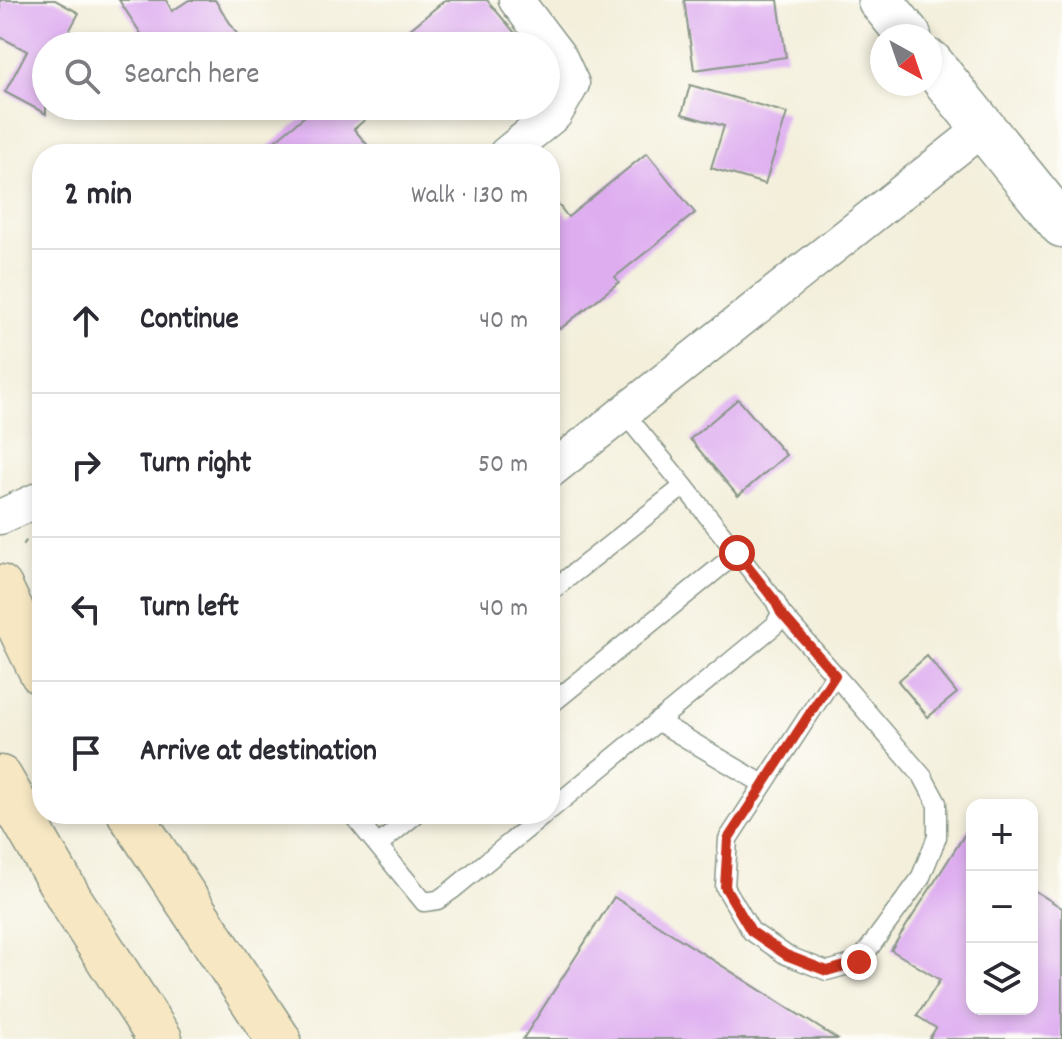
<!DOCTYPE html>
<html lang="en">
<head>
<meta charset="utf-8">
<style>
  body { margin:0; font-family:Dekko,sans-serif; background:#f2f2f3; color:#2b2b33 }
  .controls { position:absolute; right:24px; bottom:24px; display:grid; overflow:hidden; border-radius:16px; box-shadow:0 4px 12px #0003 }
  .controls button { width:72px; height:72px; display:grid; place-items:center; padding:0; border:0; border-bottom:2px solid #e1e1e2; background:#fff; color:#2b2b33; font:40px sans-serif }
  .compass { position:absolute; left:870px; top:24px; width:72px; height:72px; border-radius:50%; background:#fff; box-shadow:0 4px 12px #0003; rotate:140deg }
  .stop { position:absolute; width:24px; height:24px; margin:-18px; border:6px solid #c8321e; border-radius:50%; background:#fff }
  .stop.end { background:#c8321e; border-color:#fff; box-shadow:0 2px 8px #0008 }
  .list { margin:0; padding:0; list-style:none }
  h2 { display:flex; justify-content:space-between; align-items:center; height:104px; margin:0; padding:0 32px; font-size:34px }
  h2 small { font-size:26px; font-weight:400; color:#7c7c81 }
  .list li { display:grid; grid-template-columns:52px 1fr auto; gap:24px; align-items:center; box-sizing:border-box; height:144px; padding:0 32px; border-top:2px solid #e1e1e2 }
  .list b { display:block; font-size:30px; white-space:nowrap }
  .list em { font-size:26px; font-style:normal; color:#7c7c81 }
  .icon { flex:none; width:44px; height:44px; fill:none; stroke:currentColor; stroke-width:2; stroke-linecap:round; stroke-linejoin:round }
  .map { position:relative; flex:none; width:1062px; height:1039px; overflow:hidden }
  .search { position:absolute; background:#fff; box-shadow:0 4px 12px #0003; left:32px; top:32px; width:528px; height:88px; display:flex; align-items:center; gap:20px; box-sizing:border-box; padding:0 28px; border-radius:44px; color:#7c7c81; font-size:30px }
  .panel { position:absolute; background:#fff; box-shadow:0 4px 12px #0003; left:32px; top:144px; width:528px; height:680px; border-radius:32px }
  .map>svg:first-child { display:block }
  .building { fill:#deadf0 }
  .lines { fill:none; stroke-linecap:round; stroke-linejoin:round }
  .service-casing { stroke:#899688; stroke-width:21 }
  .minor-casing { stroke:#899688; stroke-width:37 }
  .tertiary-casing { stroke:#899688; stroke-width:47 }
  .secondary-casing { stroke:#899688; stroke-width:47 }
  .path { stroke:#899688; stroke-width:5; stroke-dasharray:2 6; stroke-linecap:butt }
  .service { stroke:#fff; stroke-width:18 }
  .minor { stroke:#fff; stroke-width:34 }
  .tertiary { stroke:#fff; stroke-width:44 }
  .secondary { stroke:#f7e8c3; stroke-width:44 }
  .route { stroke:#c8321e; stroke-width:10 }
</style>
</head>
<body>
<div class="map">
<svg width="1062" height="1039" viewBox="0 0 1062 1039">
  <rect width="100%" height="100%" fill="#fdfcf7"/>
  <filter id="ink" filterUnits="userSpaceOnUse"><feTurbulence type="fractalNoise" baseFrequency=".0125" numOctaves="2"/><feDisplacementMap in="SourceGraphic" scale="16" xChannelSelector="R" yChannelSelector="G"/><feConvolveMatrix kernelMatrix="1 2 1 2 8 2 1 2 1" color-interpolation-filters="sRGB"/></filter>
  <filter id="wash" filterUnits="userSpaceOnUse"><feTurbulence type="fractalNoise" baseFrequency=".006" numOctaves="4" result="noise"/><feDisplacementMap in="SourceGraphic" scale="32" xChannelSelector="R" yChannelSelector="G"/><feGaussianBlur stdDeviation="1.8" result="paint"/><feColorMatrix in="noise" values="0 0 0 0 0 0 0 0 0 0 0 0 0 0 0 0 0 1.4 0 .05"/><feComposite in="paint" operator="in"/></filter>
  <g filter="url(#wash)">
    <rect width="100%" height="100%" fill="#f3efdb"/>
    <g id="blocks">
      <!-- building -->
      <g class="building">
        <path d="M0,0H55L79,13L61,46H46V114L5,92L27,51L0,37Z"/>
        <path d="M119,0H166L172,11L189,0H215L245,46H149Z"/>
        <path d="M445,0H487L526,46H390Z"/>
        <path d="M684,0H778L786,57L694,70Z"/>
        <path d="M690,85L787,113L765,184L711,168L724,126L682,114Z"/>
        <path d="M317,106H381L354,129L375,154H259Z"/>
        <path d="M647,153L695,213L615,277L619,282L560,329L550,317V194L568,217Z"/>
        <path d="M738,399L786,455L738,496L690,439Z"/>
        <path d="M927,656L957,693L928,717L898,681Z"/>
        <path d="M972,823V1009H1032V889L1062,908V1039H929L936,1028L917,1016L940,980L891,950Z"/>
        <path d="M614,897L837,1039H523Z"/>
      </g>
    </g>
  </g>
  <g filter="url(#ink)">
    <use href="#blocks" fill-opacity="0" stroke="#899688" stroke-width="2"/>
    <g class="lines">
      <defs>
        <g id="service">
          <path d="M550,592L684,486L624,413"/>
          <path d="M781,613L835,675L923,777L937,803V837L920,879L859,962L827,971L786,955L751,931L725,887L728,839L835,675"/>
          <path d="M550,705L737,553"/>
          <path d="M657,721L763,784"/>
          <path d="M550,810L775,625L781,613L775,601L684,486"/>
          <path d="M352,814L424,902L438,900L452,890L545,814"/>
          <path d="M378,845L416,814"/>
        </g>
        <g id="minor">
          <path d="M506,154L555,114L572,84L560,58L516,0"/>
          <path d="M550,471L983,128"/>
          <path d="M0,517L42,498"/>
        </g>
        <g id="tertiary">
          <path d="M880,0L909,36"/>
          <path d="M930,62L1062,225"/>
        </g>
        <g id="secondary">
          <path d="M0,587L42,673"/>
          <path d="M0,778L71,901L160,1039"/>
          <path d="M130,814L278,1039"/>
        </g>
      </defs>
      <!-- service casing -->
      <use href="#service" class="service-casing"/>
      <!-- minor casing -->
      <use href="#minor" class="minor-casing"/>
      <!-- tertiary casing -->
      <use href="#tertiary" class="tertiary-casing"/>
      <!-- secondary casing -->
      <use href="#secondary" class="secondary-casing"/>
      <!-- path -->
      <path class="path" d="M24,542L42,555"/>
      <!-- service -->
      <use href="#service" class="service"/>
      <!-- minor -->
      <use href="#minor" class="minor"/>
      <!-- tertiary -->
      <use href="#tertiary" class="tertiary"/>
      <!-- secondary -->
      <use href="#secondary" class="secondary"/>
    </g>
  </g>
  <g class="lines" filter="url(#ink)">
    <!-- route -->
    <path class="route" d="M737,553L775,601L781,613L835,675L728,839L725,887L751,931L786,955L827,971L859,962"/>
  </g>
</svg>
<div class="controls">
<button>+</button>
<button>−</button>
<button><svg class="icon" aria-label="layers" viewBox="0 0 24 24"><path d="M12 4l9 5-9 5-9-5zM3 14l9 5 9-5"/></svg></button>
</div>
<svg class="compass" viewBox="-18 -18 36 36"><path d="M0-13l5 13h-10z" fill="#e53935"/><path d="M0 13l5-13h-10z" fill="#7c7c81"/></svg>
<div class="stop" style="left:737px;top:553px"></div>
<div class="stop end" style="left:859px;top:962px"></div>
<div class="search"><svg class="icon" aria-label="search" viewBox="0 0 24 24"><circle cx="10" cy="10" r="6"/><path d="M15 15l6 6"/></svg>Search here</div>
<section class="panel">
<h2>2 min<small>Walk · 130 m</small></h2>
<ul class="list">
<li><svg class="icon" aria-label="ahead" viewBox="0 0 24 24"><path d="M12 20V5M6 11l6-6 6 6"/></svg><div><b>Continue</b></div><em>40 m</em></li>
<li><svg class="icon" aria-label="right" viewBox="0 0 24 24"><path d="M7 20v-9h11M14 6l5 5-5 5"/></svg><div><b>Turn right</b></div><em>50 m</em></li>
<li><svg class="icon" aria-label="left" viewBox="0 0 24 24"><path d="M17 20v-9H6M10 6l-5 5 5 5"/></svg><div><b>Turn left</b></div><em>40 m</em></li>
<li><svg class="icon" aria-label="arrive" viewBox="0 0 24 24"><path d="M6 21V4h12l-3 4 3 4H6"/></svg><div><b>Arrive at destination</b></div></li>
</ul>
</section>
</div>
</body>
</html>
